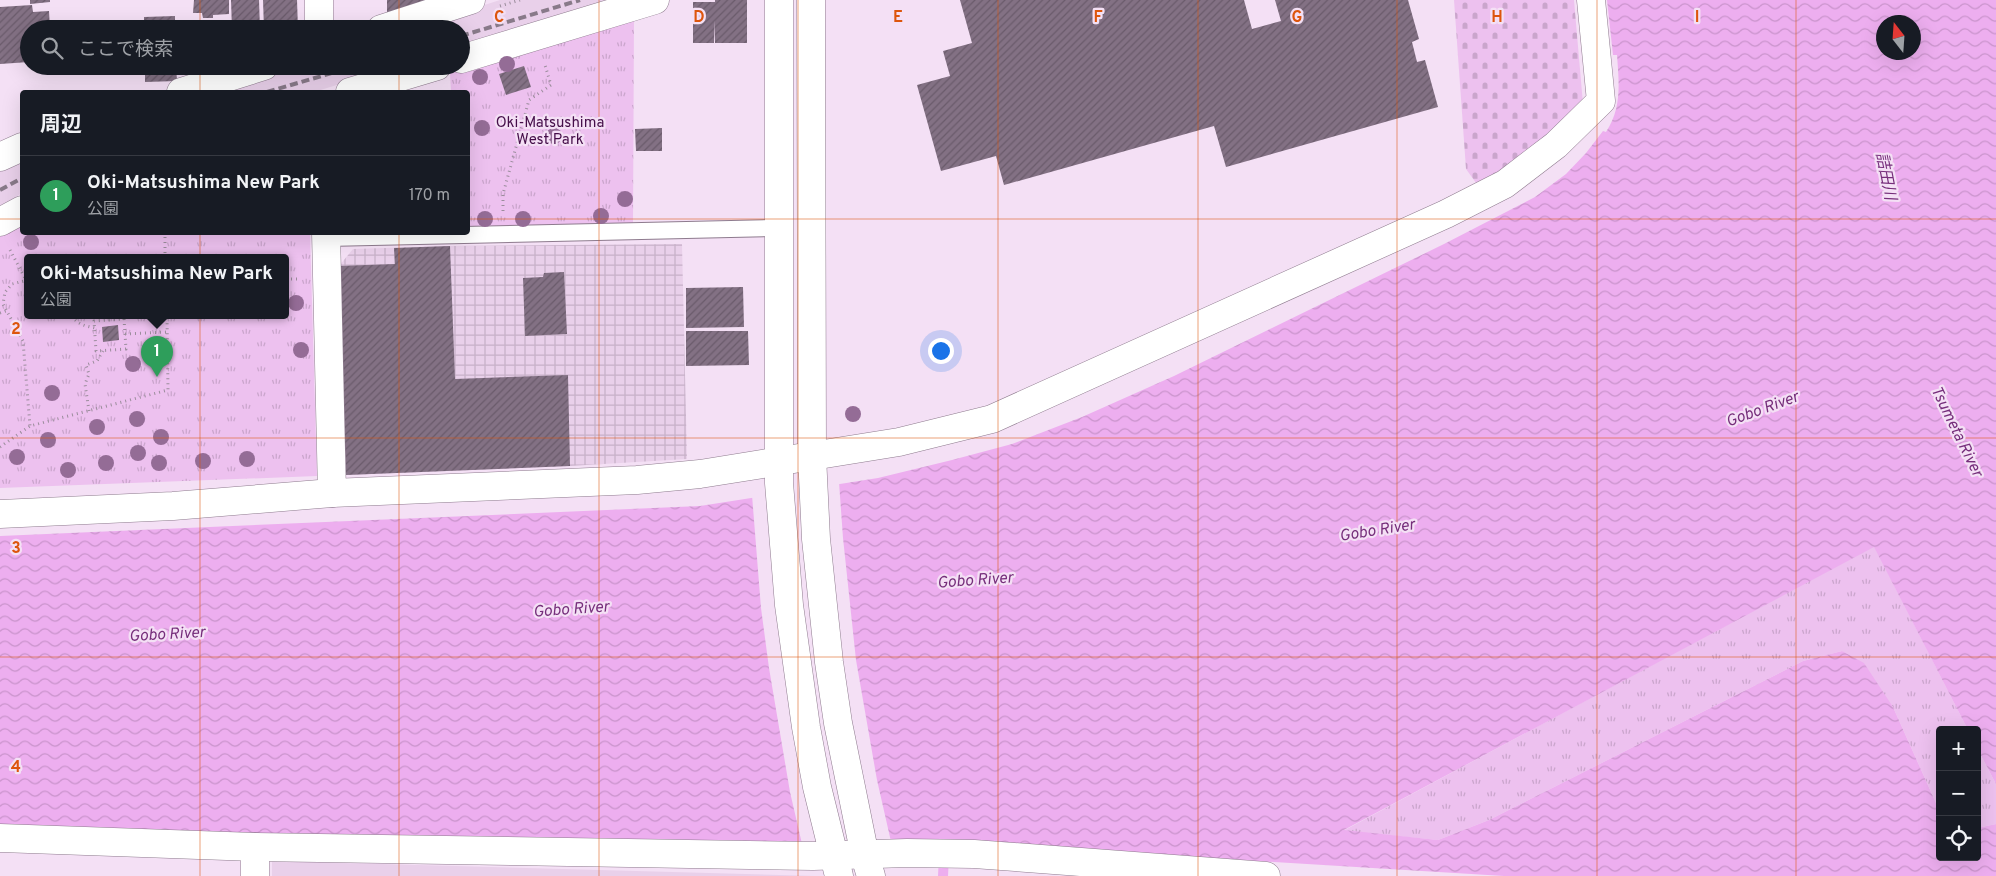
<!DOCTYPE html>
<html lang="ja">
<head>
<meta charset="utf-8">
<style>
  body { margin:0; font-family:Overpass,"Noto Sans JP",sans-serif; background:#242831; color:#f1f3f6 }
  .controls { position:absolute; right:15px; bottom:15px; display:grid; overflow:hidden; border-radius:5px; box-shadow:0 5px 20px #0002 }
  .controls button { width:45px; height:45px; display:grid; place-items:center; padding:0; border:0; border-bottom:1px solid #363941; background:#171b24; color:#f1f3f6; font:25px sans-serif }
  .compass { position:absolute; left:1876px; top:15px; width:45px; height:45px; border-radius:50%; background:#171b24; box-shadow:0 5px 20px #0002; rotate:343deg }
  .you { position:absolute; left:940px; top:350px; width:18px; height:18px; margin:-12px; border:4px solid #fff; border-radius:50%; background:#1a73e8; box-shadow:0 0 0 8px #1a73e833 }
  .badge { display:grid; place-items:center; width:32px; height:32px; border-radius:50%; background:#2563eb; color:#fff; font-size:16px; font-weight:700 }
  .pin { position:absolute; translate:-50% -41px; filter:drop-shadow(0 1px 2px #0008) }
  .pin::after { content:''; position:absolute; top:26px; width:18px; height:15px; background:inherit; clip-path:polygon(0 0,100% 0,50% 100%) }
  .popup { position:absolute; left:24px; top:254px; width:265px; height:65px; box-sizing:border-box; display:grid; place-content:center; border-radius:5px; background:#171b24; filter:drop-shadow(0 1px 4px #0005); font-size:16px; white-space:nowrap; color:#9ea1a6 }
  .popup b { font-size:19px; color:#f1f3f6 }
  .popup::after { content:''; position:absolute; left:50%; top:100%; margin-left:-10px; border:10px solid transparent; border-top-color:#171b24 }
  .list { margin:0; padding:0; list-style:none }
  h2 { display:flex; justify-content:space-between; align-items:center; height:65px; margin:0; padding:0 20px; font-size:21px }
  h2 small { font-size:16px; font-weight:400; color:#9ea1a6 }
  .list li { display:grid; grid-template-columns:32px 1fr auto; gap:15px; align-items:center; box-sizing:border-box; height:80px; padding:0 20px; border-top:1px solid #363941 }
  .list b { display:block; font-size:19px; white-space:nowrap }
  .list p { margin:0; font-size:16px; white-space:nowrap; color:#9ea1a6 }
  .list em { font-size:16px; font-style:normal; color:#9ea1a6 }
  .icon { flex:none; width:28px; height:28px; fill:none; stroke:currentColor; stroke-width:2; stroke-linecap:round; stroke-linejoin:round }
  .map { position:relative; flex:none; width:1996px; height:876px; overflow:hidden }
  .search { position:absolute; background:#171b24; box-shadow:0 5px 20px #0002; left:20px; top:20px; width:450px; height:55px; display:flex; align-items:center; gap:12px; box-sizing:border-box; padding:0 18px; border-radius:28px; color:#9ea1a6; font-size:19px }
  .panel { position:absolute; background:#171b24; box-shadow:0 5px 20px #0002; left:20px; top:90px; width:450px; height:145px; border-radius:5px }
  .map>svg:first-child { display:block }
  .built { fill:#e9d0ea }
  .industrial { fill:url(#industrial-grid) }
  .grass { fill:url(#grass-tufts); fill-rule:evenodd }
  .cemetery { fill:url(#cemetery-stones) }
  .water { fill:url(#water-waves); fill-rule:evenodd }
  .pier { fill:#f4e0f5 }
  .lines { fill:none; stroke-linecap:round; stroke-linejoin:round }
  .stream { stroke:#edaeef; stroke-width:10 }
  .building { fill:url(#building-hatch) }
  .service-casing { stroke:#8e7b8e; stroke-width:18 }
  .minor-casing { stroke:#8e7b8e; stroke-width:29 }
  .tertiary-casing { stroke:#8e7b8e; stroke-width:29 }
  .path { stroke:#9b8d9c; stroke-width:3; stroke-dasharray:1 4; stroke-linecap:butt }
  .service { stroke:#fff; stroke-width:16 }
  .minor { stroke:#fff; stroke-width:28 }
  .tertiary { stroke:#fff; stroke-width:28 }
  .rail { stroke:#887a89; stroke-width:4; stroke-dasharray:8 4; stroke-linecap:butt }
  .tree { fill:#946c96 }
  .grid { fill:none; stroke:#dd550c; stroke-width:1; stroke-opacity:0.55 }
  .labels { text-anchor:middle; stroke-width:4.5; stroke-linejoin:round; paint-order:stroke }
  .park-label { font-size:15px; fill:#450e49; stroke:#f4e0f5 }
  .water-label { font-size:16px; font-style:italic; fill:#762e7b; stroke:#f4e0f5 }
  .grid-label { font-size:16px; text-anchor:middle; font-weight:bold; fill:#dd550c; stroke:#f4e0f5; stroke-width:4.5; stroke-linejoin:round; paint-order:stroke }
</style>
</head>
<body>
<div class="map">
<svg width="1996" height="876" viewBox="0 0 1996 876">
  <defs>
    <pattern id="industrial-grid" width="8" height="8" patternUnits="userSpaceOnUse" patternTransform="scale(1.25)"><rect width="8" height="8" fill="#e9d0ea"/><path d="M0 4h8M4 0v8" fill="none" stroke="#c7b1c8"/></pattern>
    <pattern id="grass-tufts" width="24" height="20" patternUnits="userSpaceOnUse" patternTransform="scale(1.25)"><rect width="24" height="20" fill="#edc1ef"/><path d="M3 7l-1-3M5 7V3M7 7l1-3M15 17l-1-3M17 17v-4M19 17l1-3" fill="none" stroke="#caa5cc"/></pattern>
    <pattern id="cemetery-stones" width="16" height="16" patternUnits="userSpaceOnUse" patternTransform="scale(1.25)"><rect width="16" height="16" fill="#edc1ef"/><path d="M2 7V4a2 2 0 0 1 4 0v3zM10 15v-3a2 2 0 0 1 4 0v3z" fill="#caa5cc"/></pattern>
    <pattern id="water-waves" width="16" height="10" patternUnits="userSpaceOnUse" patternTransform="scale(1.25)"><rect width="16" height="10" fill="#edaeef"/><path d="M0 5q4-4 8 0t8 0" fill="none" stroke="#ca94cc"/></pattern>
    <pattern id="building-hatch" width="6" height="6" patternUnits="userSpaceOnUse" patternTransform="scale(1.25)"><rect width="6" height="6" fill="#837184"/><path d="M-1 1l2-2M0 6l6-6M5 7l2-2" fill="none" stroke="#6a5b6b"/></pattern>
  </defs>
  <rect width="100%" height="100%" fill="#f4e0f5"/>
  <!-- built -->
  <g class="built">
    <path d="M500,0H611L461,47V29H410Z"/>
    <path d="M293,66H399L314,92H209Z"/>
    <path d="M22,159V193L0,206V171Z"/>
    <path d="M272,861L815,876H816H272Z"/>
  </g>
  <!-- industrial -->
  <path class="industrial" d="M682,244L687,459L570,466L346,475L339,266L353,249L450,246Z"/>
  <!-- grass -->
  <g class="grass">
    <path d="M634,17L633,224L468,228V92H451L450,73Z"/>
    <path d="M22,223V232L310,233L317,476L0,488V237ZM28,258H286V316H28Z"/>
    <path d="M1874,546L1968,730H1940V812L1893,707L1842,651L1803,661L1489,820L1438,840L1343,831Z"/>
    <path d="M1977,748L1996,784V824L1977,828Z"/>
  </g>
  <!-- cemetery -->
  <path class="cemetery" d="M1454,0H1574L1583,104L1524,166L1479,187L1466,169Z"/>
  <!-- water -->
  <path class="water" d="M1607,0H1996V784L1977,748V730H1968L1874,547L1344,830L1438,840L1489,820L1803,661L1842,651L1864,663L1893,707L1940,812V857H1977V828L1996,824V876H1504L975,844L0,830V536L700,506L878,478L952,460L1012,444L1082,417L1174,376L1444,244L1535,197L1566,174L1586,153L1603,131L1606,132C1622,108 1619,83 1617,55H1613ZM1884,22H1914V52H1884Z"/>
  <!-- pier -->
  <path class="pier" d="M839,482L843,538L856,660L877,780L892,846L802,844L790,792L769,668L761,608L752,495Z"/>
  <g class="lines">
    <!-- stream -->
    <path class="stream" d="M943,876L944,856"/>
  </g>
  <!-- building -->
  <g class="building">
    <path d="M30,0H50V2L30,4Z"/>
    <path d="M194,0H229V14L213,15V18H203L202,13H193Z"/>
    <path d="M231,0H259L260,29H232Z"/>
    <path d="M263,0H297L298,29H264Z"/>
    <path d="M387,0H428L387,14Z"/>
    <path d="M715,0H747V43H715V20L714,43H693V2H715Z"/>
    <path d="M960,0H1244L1252,29L1281,21L1275,0H1408L1419,39L1412,42L1417,62L1425,60L1438,107L1226,167L1214,126L1004,185L996,156L941,171L917,85L950,76L943,51L972,43Z"/>
    <path d="M32,5L33,12L49,11L50,29H29V62L0,64V7Z"/>
    <path d="M175,16V29H144V17Z"/>
    <rect x="202" y="24" width="12" height="5"/>
    <path d="M57,66H118V71L57,74Z"/>
    <path d="M145,66H176L177,81L145,82Z"/>
    <path d="M524,66L531,87L506,95L499,74Z"/>
    <path d="M662,128V151H636L635,129Z"/>
    <path d="M450,246L455,379L568,375L570,466L346,475L339,266L395,264L394,248Z"/>
    <path d="M564,272L567,334L525,336L523,278L543,277L544,273Z"/>
    <path d="M743,287L744,327L686,328V288Z"/>
    <path d="M118,325L119,340L103,342L102,327Z"/>
    <path d="M686,331H748L749,365L686,366Z"/>
  </g>
  <g class="lines">
    <defs>
      <path id="service" d="M326,238L778,228"/>
      <g id="minor">
        <path d="M319,0V29"/>
        <path d="M381,29L471,0"/>
        <path d="M461,59L655,0"/>
        <path d="M181,92L264,66"/>
        <path d="M350,92L437,66"/>
        <path d="M0,157L22,147"/>
        <path d="M0,222L22,210"/>
        <path d="M326,232L332,493"/>
        <path d="M0,514L173,506L332,493L637,480L700,474L899,442L992,419L1446,214L1505,184L1556,145L1601,101L1591,0"/>
        <path d="M0,838L255,847L813,856L907,853L974,854L1266,876"/>
        <path d="M255,847V876"/>
      </g>
      <g id="tertiary">
        <path d="M779,0V483L789,605L806,727L817,787L839,876"/>
        <path d="M811,0L812,456L816,539L829,662L838,723L865,856L871,876"/>
      </g>
    </defs>
    <!-- service casing -->
    <use href="#service" class="service-casing"/>
    <!-- minor casing -->
    <use href="#minor" class="minor-casing"/>
    <!-- tertiary casing -->
    <use href="#tertiary" class="tertiary-casing"/>
    <!-- path -->
    <g class="path">
      <path d="M500,6L520,0"/>
      <path d="M291,72L310,66"/>
      <path d="M503,211V194L529,100L551,85L545,65"/>
      <path d="M165,232V258"/>
      <path d="M10,250L26,280"/>
      <path d="M286,279H297"/>
      <path d="M28,280L12,284L5,292L3,304L23,341L30,426"/>
      <path d="M0,313L6,311"/>
      <path d="M72,316C77,324 85,326 95,328"/>
      <path d="M124,319L126,349L96,351L94,321Z"/>
      <path d="M125,334L168,332"/>
      <path d="M89,411L85,384L89,374L86,365L97,361L103,351"/>
      <path d="M0,447L30,426L168,390L167,316"/>
    </g>
    <!-- service -->
    <use href="#service" class="service"/>
    <!-- minor -->
    <use href="#minor" class="minor"/>
    <!-- tertiary -->
    <use href="#tertiary" class="tertiary"/>
    <!-- rail -->
    <g class="rail">
      <path d="M461,36L580,0"/>
      <path d="M267,92L356,66"/>
      <path d="M0,190L22,178"/>
    </g>
  </g>
  <!-- trees -->
  <g class="tree">
    <circle cx="507" cy="64" r="8"/>
    <circle cx="480" cy="77" r="8"/>
    <circle cx="482" cy="128" r="8"/>
    <circle cx="554" cy="136" r="8"/>
    <circle cx="625" cy="199" r="8"/>
    <circle cx="601" cy="216" r="8"/>
    <circle cx="485" cy="219" r="8"/>
    <circle cx="523" cy="219" r="8"/>
    <circle cx="31" cy="242" r="8"/>
    <circle cx="296" cy="303" r="8"/>
    <circle cx="157" cy="347" r="8"/>
    <circle cx="301" cy="350" r="8"/>
    <circle cx="133" cy="364" r="8"/>
    <circle cx="52" cy="393" r="8"/>
    <circle cx="853" cy="414" r="8"/>
    <circle cx="137" cy="419" r="8"/>
    <circle cx="97" cy="427" r="8"/>
    <circle cx="161" cy="437" r="8"/>
    <circle cx="48" cy="440" r="8"/>
    <circle cx="138" cy="453" r="8"/>
    <circle cx="17" cy="457" r="8"/>
    <circle cx="247" cy="459" r="8"/>
    <circle cx="203" cy="461" r="8"/>
    <circle cx="106" cy="463" r="8"/>
    <circle cx="159" cy="463" r="8"/>
    <circle cx="68" cy="470" r="8"/>
  </g>
  <!-- grid -->
  <path class="grid" d="M200,0V29M399,0V29M599,0V876M798,0V876M998,0V876M1198,0V876M1397,0V876M1597,0V876M1796,0V876M200,66V92M399,66V92M0,219H22M468,219H1996M200,232V876M399,232V876M0,438H1996M0,657H1996"/>
  <g class="labels">
    <!-- park labels -->
    <g class="park-label">
      <text x="550" y="127">Oki-Matsushima<tspan x="550" dy="17">West Park</tspan></text>
    </g>
    <!-- water labels -->
    <g class="water-label">
      <text transform="translate(1887 176) rotate(79)" y="6">詰田川</text>
      <text transform="translate(1762 408) rotate(-20)" y="6">Gobo River</text>
      <text transform="translate(1958 431) rotate(64)" y="6">Tsumeta River</text>
      <text transform="translate(1377 529) rotate(-9)" y="6">Gobo River</text>
      <text transform="translate(975 579) rotate(-4)" y="6">Gobo River</text>
      <text transform="translate(571 608) rotate(-4)" y="6">Gobo River</text>
      <text transform="translate(167 633) rotate(-3)" y="6">Gobo River</text>
    </g>
  </g>
  <g class="grid-label">
    <text x="499" y="22">C</text>
    <text x="699" y="22">D</text>
    <text x="898" y="22">E</text>
    <text x="1098" y="22">F</text>
    <text x="1297" y="22">G</text>
    <text x="1497" y="22">H</text>
    <text x="1697" y="22">I</text>
    <text x="16" y="334">2</text>
    <text x="16" y="553">3</text>
    <text x="16" y="772">4</text>
  </g>
</svg>
<div class="controls">
<button>+</button>
<button>−</button>
<button><svg class="icon" aria-label="locate" viewBox="0 0 24 24"><circle cx="12" cy="12" r="6"/><path d="M12 2v4M12 18v4M2 12h4M18 12h4"/></svg></button>
</div>
<svg class="compass" viewBox="-18 -18 36 36"><path d="M0-13l5 13h-10z" fill="#e53935"/><path d="M0 13l5-13h-10z" fill="#9ea1a6"/></svg>
<div class="you"></div>
<div class="pin badge" style="left:157px;top:377px;background:#2e9e5b">1</div>
<div class="popup"><b>Oki-Matsushima New Park</b>公園</div>
<div class="search"><svg class="icon" aria-label="search" viewBox="0 0 24 24"><circle cx="10" cy="10" r="6"/><path d="M15 15l6 6"/></svg>ここで検索</div>
<section class="panel">
<h2>周辺<small></small></h2>
<ul class="list">
<li><span class="badge" style="background:#2e9e5b">1</span><div><b>Oki-Matsushima New Park</b><p>公園</p></div><em>170 m</em></li>
</ul>
</section>
</div>
</body>
</html>
